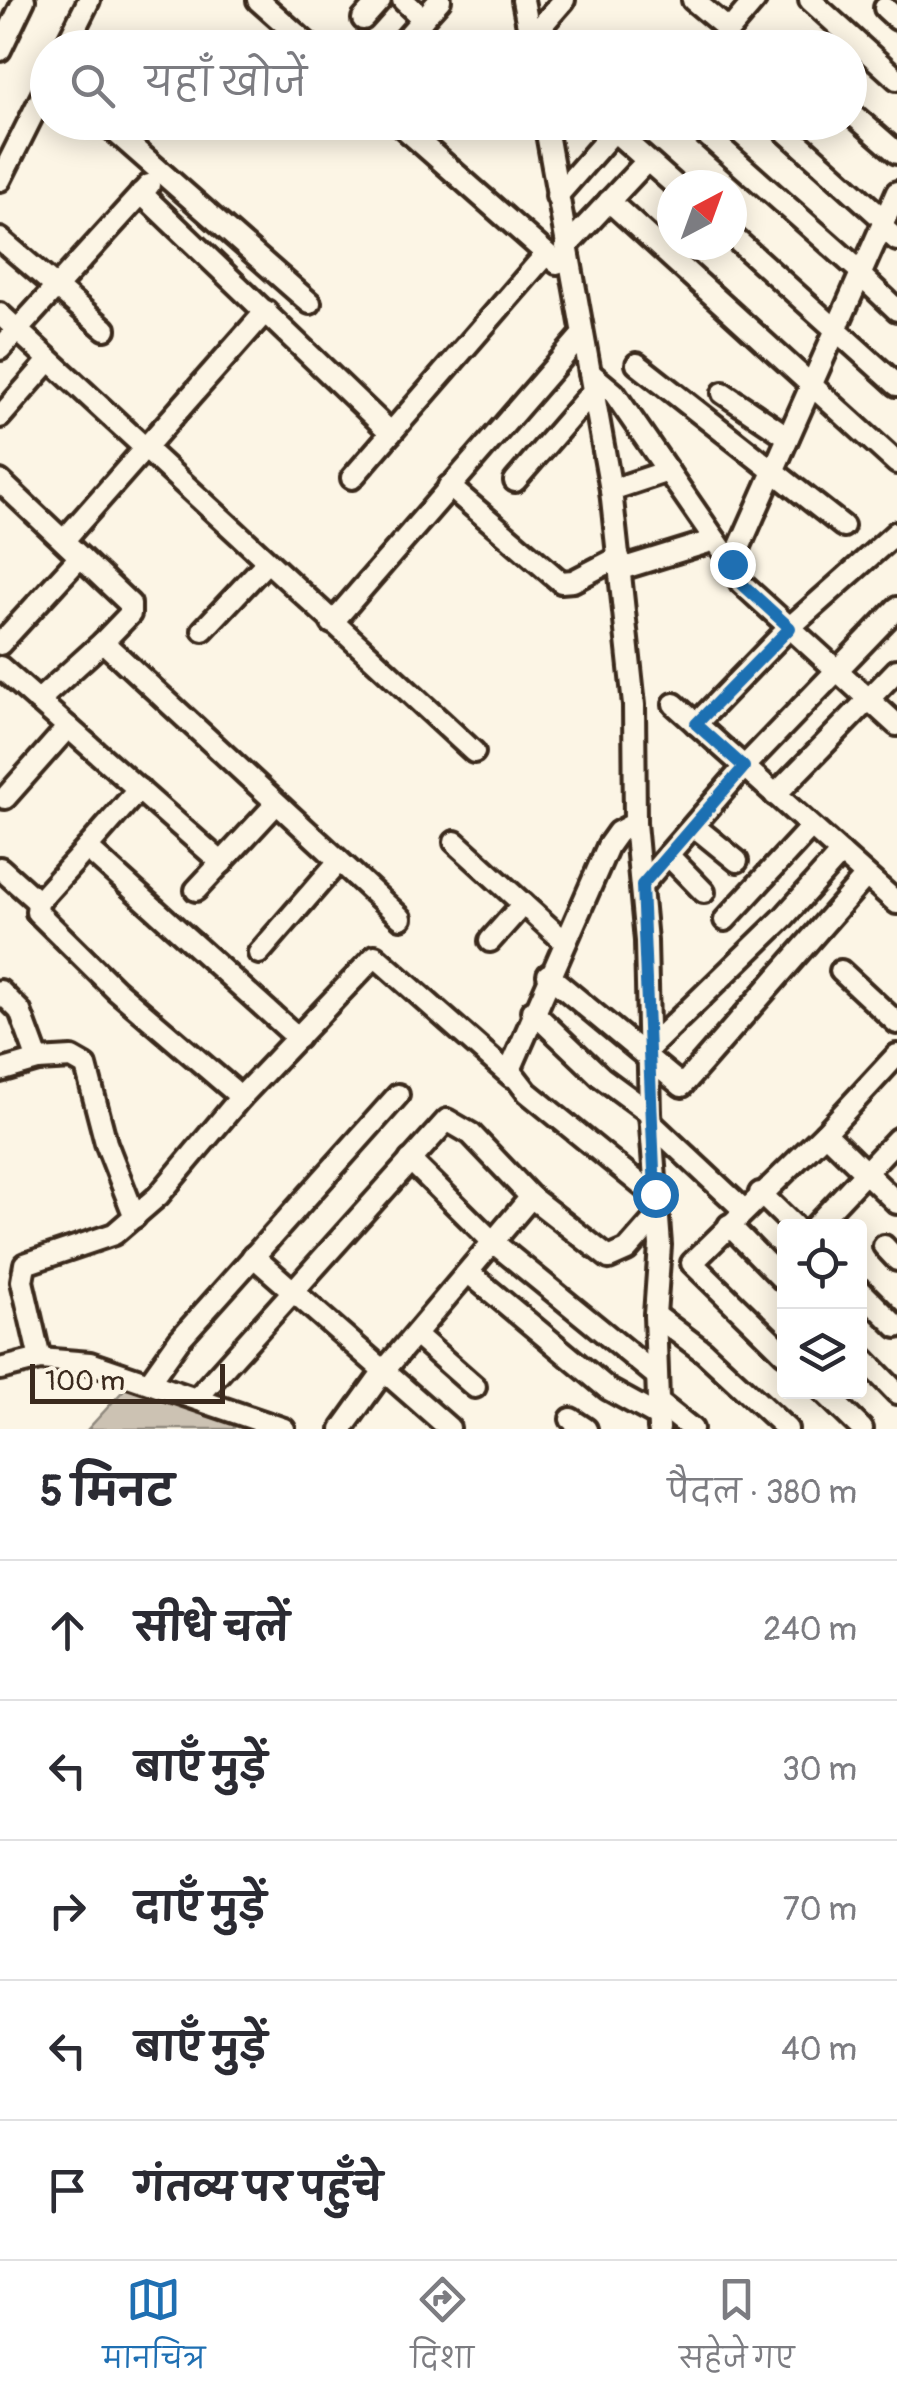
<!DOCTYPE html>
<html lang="hi">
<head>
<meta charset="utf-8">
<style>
  body { margin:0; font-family:Pangolin,"Playpen Sans Deva",sans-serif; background:#f7f7f7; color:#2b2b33 }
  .controls { position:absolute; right:30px; bottom:30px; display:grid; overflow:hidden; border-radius:10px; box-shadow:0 5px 25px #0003 }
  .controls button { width:90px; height:90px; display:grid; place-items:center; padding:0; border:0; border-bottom:2px solid #e1e1e2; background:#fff; color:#2b2b33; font:50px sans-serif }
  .compass { position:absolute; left:657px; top:170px; width:90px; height:90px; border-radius:50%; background:#fff; box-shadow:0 5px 25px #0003; rotate:41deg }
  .scale { position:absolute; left:30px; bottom:25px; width:195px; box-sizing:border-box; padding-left:10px; border:5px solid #3b2a1e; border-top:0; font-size:28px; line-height:35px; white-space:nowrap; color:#3b2a1e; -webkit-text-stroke:8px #fcf5e5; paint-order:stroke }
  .stop { position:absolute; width:30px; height:30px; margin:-22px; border:8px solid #1f6fb2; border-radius:50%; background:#fff }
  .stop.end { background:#1f6fb2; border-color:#fff; box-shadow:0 2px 10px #0008 }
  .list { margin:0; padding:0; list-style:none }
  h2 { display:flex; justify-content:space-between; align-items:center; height:130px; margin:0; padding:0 40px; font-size:42px }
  h2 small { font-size:32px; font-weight:400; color:#7c7c81 }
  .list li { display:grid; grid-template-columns:65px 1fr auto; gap:30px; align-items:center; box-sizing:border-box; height:140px; padding:0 40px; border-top:2px solid #e1e1e2 }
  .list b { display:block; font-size:38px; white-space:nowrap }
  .list em { font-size:32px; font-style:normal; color:#7c7c81 }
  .icon { flex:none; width:55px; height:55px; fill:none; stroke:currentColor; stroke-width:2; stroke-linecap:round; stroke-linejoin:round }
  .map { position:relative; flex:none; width:897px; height:1429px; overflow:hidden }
  .search { position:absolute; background:#fff; box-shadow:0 5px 25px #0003; left:30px; right:30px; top:30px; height:110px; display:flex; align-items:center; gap:25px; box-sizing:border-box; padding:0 35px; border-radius:55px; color:#7c7c81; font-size:38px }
  .sheet { height:830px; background:#fff }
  nav { display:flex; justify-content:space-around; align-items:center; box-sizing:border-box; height:140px; border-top:2px solid #e1e1e2; background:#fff; font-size:28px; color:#7c7c81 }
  nav a { display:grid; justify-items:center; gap:5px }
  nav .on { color:#1f6fb2 }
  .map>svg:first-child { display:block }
  .building { fill:#ccc2b3; stroke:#8f887d; stroke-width:2.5 }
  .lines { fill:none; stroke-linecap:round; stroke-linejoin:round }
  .minor-casing { stroke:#3b2a1e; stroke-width:28 }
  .minor { stroke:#fcf5e5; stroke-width:20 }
  .route { stroke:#1f6fb2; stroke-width:12 }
</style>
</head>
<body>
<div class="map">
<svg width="897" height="1429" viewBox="0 0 897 1429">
  <rect width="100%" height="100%" fill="#fcf5e5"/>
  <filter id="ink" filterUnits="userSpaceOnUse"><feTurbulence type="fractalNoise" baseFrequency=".01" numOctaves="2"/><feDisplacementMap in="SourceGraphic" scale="20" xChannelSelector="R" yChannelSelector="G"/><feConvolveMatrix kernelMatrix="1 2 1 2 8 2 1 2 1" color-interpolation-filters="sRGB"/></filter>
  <g filter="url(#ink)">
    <!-- building -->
    <path class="building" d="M133,1380L243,1415L233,1429H88Z"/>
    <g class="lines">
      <defs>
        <g id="minor">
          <path d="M258,0L312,48"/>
          <path d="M403,0L423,19"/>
          <path d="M523,0L532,47"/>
          <path d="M693,0L729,30"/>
          <path d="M810,0L897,79"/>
          <path d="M885,8L897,19"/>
          <path d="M363,19L380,0"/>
          <path d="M530,39L564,0"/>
          <path d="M65,48L89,0"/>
          <path d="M397,48L440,0"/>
          <path d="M714,48L755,0"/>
          <path d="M0,50L24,0"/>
          <path d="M850,112L897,153"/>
          <path d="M104,122L310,303"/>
          <path d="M397,122L557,263"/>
          <path d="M545,122L611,490L634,705L635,823L646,941L650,1113L660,1245L655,1315L659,1429"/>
          <path d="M604,122L675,185"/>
          <path d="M692,122L861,272"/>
          <path d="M775,122L884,220"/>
          <path d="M0,180L48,84"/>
          <path d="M897,192L732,564L741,583L897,725"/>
          <path d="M141,193L391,433"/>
          <path d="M557,196L614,131"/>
          <path d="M609,201L897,463"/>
          <path d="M882,227L897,240"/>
          <path d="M732,236L897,385"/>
          <path d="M0,239L105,329"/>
          <path d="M566,247L647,161"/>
          <path d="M860,275L897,310"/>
          <path d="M0,314L474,752"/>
          <path d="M0,349L149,185"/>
          <path d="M637,364L843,526"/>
          <path d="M590,373L614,393L732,564"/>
          <path d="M723,393L788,437"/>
          <path d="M0,417L49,361"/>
          <path d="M352,478L546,254"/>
          <path d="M0,481L130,604V614L103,642L401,918"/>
          <path d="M515,481L593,391"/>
          <path d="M449,486L561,582L573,581L619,557"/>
          <path d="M611,490L668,471"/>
          <path d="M64,540L266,311"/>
          <path d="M621,569L715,540"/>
          <path d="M332,623L582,335"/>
          <path d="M203,630L266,563"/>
          <path d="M0,644L80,557"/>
          <path d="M0,667L222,863"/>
          <path d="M38,701L103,642"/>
          <path d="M674,704L897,903"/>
          <path d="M696,724L789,628L897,532"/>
          <path d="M775,795L897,670"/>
          <path d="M5,798L68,727"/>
          <path d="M635,823L618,832L608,846L510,1070L527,1092L656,1197"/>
          <path d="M694,826L737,861"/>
          <path d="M455,842L565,942"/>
          <path d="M87,848L139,789"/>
          <path d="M668,855L704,892"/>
          <path d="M0,868L38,902"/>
          <path d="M642,885L744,767L897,608"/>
          <path d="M196,890L276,804"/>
          <path d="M725,920L811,827"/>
          <path d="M490,941L523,904"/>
          <path d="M259,953L339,861"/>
          <path d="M841,971L897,1023"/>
          <path d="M548,975L682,1086L866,876"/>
          <path d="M0,991L20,1011L38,1060L72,1058L86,1066L106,1143L135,1217"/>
          <path d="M532,1011L601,1077L650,1113"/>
          <path d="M648,1049L783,918L841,853"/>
          <path d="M0,1071L38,1060"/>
          <path d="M241,1097L375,956L511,1076"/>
          <path d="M651,1123L744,1210"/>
          <path d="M825,1133L897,1203"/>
          <path d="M410,1160L494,1243L657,1376"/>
          <path d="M760,1193L794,1226"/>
          <path d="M729,1225L784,1281"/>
          <path d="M815,1226L897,1139"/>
          <path d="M884,1246L897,1260"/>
          <path d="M253,1256L449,1428"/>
          <path d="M469,1273L608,1389L659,1417"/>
          <path d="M860,1290L897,1327"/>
          <path d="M655,1315L704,1352L787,1429"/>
          <path d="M416,1335L475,1387"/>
          <path d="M784,1353L692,1263L825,1133L897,1055"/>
          <path d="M860,1355L897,1393"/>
          <path d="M40,1359L22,1281L25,1264L114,1234L158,1196L241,1097L116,990L37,912L38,902L87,848L298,1038"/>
          <path d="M0,1369L40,1359L90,1363L284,1429"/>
          <path d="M150,1381L179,1340L398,1095"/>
          <path d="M824,1392L862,1429"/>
          <path d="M198,1397L447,1120L471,1134L531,1197L609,1258L627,1250L657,1216"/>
          <path d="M658,1402L692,1429"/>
          <path d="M571,1419L586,1429"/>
          <path d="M342,1429L383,1372L531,1197"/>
        </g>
      </defs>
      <!-- minor casing -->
      <use href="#minor" class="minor-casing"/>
      <!-- minor -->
      <use href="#minor" class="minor"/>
    </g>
  </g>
  <g class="lines" filter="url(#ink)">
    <!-- route -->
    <path class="route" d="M655,1194L642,885L744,767L696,724L790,628L741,583L732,564"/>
  </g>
</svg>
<div class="controls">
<button><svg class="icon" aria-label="locate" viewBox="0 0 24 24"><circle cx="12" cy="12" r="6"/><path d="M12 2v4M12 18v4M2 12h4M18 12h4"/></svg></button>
<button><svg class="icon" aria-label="layers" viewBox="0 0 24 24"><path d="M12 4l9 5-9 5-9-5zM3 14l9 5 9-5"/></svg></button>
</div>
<svg class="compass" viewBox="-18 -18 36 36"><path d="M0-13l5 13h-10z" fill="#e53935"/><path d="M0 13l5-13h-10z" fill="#7c7c81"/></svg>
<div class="scale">100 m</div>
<div class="stop" style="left:655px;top:1194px"></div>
<div class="stop end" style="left:732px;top:564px"></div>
<div class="search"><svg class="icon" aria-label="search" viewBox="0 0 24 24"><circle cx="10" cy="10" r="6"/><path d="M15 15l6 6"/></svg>यहाँ खोजें</div>
</div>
<section class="sheet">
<h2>5 मिनट<small>पैदल · 380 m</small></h2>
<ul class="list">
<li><svg class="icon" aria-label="ahead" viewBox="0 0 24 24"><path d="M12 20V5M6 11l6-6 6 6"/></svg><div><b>सीधे चलें</b></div><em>240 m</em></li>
<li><svg class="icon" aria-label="left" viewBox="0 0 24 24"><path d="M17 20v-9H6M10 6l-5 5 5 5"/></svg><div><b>बाएँ मुड़ें</b></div><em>30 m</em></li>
<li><svg class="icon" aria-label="right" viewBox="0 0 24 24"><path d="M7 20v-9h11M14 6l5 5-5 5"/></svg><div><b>दाएँ मुड़ें</b></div><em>70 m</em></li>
<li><svg class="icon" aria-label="left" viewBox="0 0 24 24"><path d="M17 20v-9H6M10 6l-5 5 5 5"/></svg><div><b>बाएँ मुड़ें</b></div><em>40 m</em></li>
<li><svg class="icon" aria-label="arrive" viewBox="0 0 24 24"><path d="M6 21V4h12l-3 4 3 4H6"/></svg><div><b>गंतव्य पर पहुँचे</b></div></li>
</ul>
</section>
<nav>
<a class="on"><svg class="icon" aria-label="map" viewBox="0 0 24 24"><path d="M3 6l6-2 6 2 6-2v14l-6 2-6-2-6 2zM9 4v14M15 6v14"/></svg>मानचित्र</a>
<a><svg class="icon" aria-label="directions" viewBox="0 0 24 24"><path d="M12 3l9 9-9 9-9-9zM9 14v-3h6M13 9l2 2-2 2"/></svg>दिशा</a>
<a><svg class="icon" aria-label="saved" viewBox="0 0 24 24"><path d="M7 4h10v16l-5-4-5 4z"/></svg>सहेजे गए</a>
</nav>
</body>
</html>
